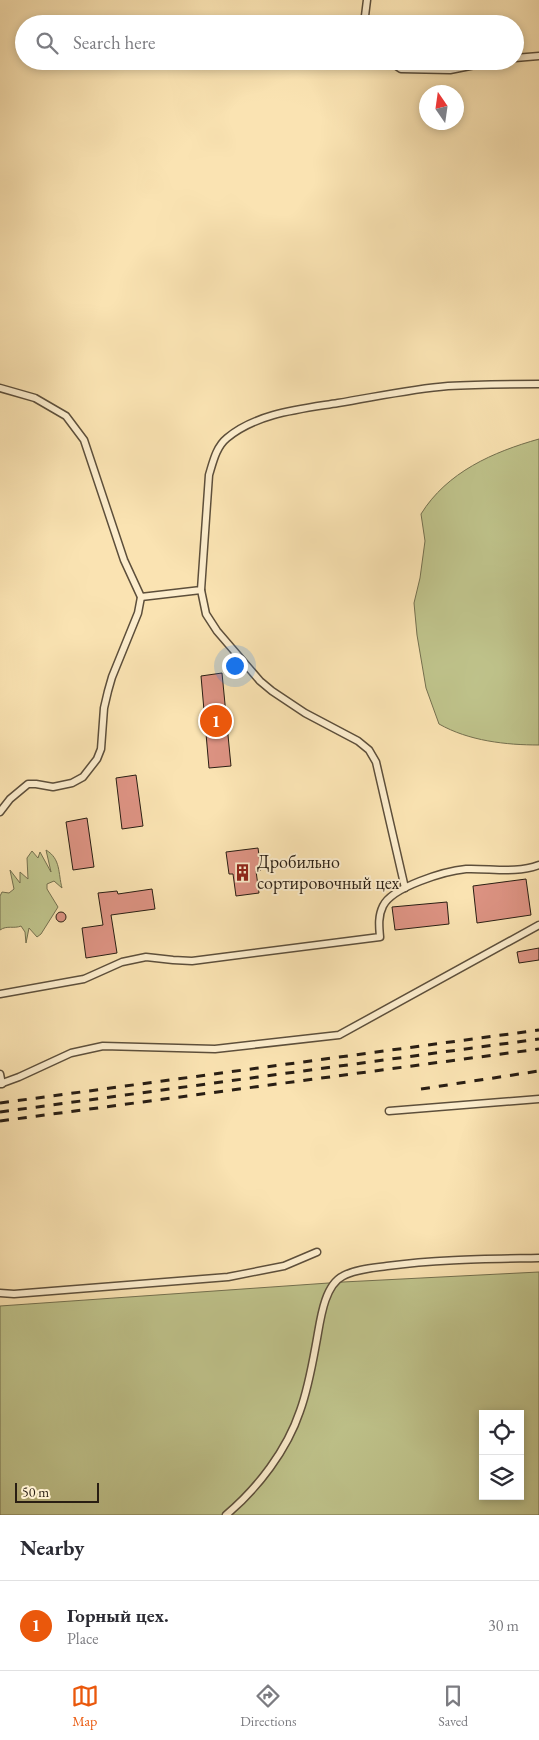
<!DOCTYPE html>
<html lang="en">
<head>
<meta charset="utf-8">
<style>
  body { margin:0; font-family:"EB Garamond",serif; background:#f7f7f7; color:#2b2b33 }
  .controls { position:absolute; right:15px; bottom:15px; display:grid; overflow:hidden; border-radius:0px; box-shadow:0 2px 8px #0003 }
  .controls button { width:45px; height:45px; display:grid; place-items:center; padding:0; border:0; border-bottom:1px solid #e1e1e2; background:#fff; color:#2b2b33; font:25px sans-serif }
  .compass { position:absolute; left:419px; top:85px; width:45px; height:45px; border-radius:50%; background:#fff; box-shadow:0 2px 8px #0003; rotate:347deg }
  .scale { position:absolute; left:15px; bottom:12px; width:84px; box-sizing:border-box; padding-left:5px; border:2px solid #291e13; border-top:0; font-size:14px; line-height:18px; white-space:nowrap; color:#291e13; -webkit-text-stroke:4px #fcedcd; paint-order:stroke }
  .you { position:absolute; left:234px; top:665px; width:18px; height:18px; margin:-12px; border:4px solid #fff; border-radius:50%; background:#1a73e8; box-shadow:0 0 0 8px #1a73e833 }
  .badge { display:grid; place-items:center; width:32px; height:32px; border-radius:50%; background:#ea580c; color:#fff; font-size:16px; font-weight:700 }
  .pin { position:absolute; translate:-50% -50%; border:2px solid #fff; box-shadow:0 1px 5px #0006 }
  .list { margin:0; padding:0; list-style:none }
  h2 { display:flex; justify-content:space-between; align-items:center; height:65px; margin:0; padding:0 20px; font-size:21px }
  h2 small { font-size:16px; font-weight:400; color:#7c7c81 }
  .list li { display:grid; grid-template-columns:32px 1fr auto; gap:15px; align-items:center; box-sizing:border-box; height:90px; padding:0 20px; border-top:1px solid #e1e1e2 }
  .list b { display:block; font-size:19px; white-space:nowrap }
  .list p { margin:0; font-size:16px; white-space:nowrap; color:#7c7c81 }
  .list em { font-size:16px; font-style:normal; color:#7c7c81 }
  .icon { flex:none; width:28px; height:28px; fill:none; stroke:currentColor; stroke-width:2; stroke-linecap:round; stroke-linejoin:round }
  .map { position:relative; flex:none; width:539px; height:1515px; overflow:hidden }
  .search { position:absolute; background:#fff; box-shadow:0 2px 8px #0003; left:15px; right:15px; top:15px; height:55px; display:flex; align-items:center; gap:12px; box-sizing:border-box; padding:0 18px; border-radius:28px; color:#7c7c81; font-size:19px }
  .sheet { height:155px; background:#fff }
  nav { display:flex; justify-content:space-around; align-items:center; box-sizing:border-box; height:70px; border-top:1px solid #e1e1e2; background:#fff; font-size:14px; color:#7c7c81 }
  nav a { display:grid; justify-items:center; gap:2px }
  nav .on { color:#ea580c }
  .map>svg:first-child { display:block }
  .green { fill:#bfc38b; stroke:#74704f; fill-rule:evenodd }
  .building { fill:#dd9383; stroke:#291e13 }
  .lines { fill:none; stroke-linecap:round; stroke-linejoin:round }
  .service-casing { stroke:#5d4f3b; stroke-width:9 }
  .service { stroke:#fcedcd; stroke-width:6 }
  .rail { stroke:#291e13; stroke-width:3; stroke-dasharray:9 9; stroke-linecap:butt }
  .labels { text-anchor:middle; stroke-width:4; stroke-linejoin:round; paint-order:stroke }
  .poi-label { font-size:18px; fill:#291e13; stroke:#fcedcd; text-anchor:start }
</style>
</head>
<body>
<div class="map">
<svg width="539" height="1515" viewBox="0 0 539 1515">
  <rect width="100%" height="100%" fill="#fae3b2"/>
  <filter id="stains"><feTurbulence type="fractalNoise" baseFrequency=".004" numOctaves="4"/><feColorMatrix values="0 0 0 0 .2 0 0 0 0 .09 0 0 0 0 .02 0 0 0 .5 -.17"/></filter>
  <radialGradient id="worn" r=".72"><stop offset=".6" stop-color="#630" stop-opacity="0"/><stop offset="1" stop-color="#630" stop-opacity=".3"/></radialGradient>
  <!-- green -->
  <g class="green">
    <path d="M539,439V745C506,745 469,741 439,724L426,688L417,635L414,603L420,578L425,541L421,514C447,472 493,452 539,439Z"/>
    <path d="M46,850C61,859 58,873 62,888L54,881L47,884V889L58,907L41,934L37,937L29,928L26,943L25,932L21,926C14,929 7,925 0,930V896L2,892L9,893L14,889L10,870L20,883V872L28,879L27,858L32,851L38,858L40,852L51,872Z"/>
    <path d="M539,1272V1515H0V1306L343,1282ZM483,1414H520V1496H483Z"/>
  </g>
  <!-- building -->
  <g class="building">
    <path d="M222,673L231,766L209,768L201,676Z"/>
    <path d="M136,775L143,826L122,829L116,778Z"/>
    <path d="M87,818L94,867L73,870L66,822Z"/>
    <path d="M258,848L261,870L256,871L259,893L236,896L233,874H229L226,852Z"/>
    <path d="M526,879L531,915L477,923L473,886Z"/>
    <path d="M152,889L155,909L111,915L117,953L86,958L82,928L103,925L98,893L117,891L118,894Z"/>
    <path d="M447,902L449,924L395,930L392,907Z"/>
    <circle cx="61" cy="917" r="5"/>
    <path d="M539,948V960L519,963L517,952Z"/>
  </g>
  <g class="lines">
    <defs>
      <g id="service">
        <path d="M364,24L367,0"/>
        <path d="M515,58L539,56"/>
        <path d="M389,61L401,69L450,70L495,61"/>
        <path d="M0,388L35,398L66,416L84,440L124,560L141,597L138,613L112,677L108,691L104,708L101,749L97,759L83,777L72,783L53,787L36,784H28L10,799L0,812"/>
        <path d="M201,590L206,614L217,631L260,681L272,691L305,713L358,741L369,750L376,762L405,888"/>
        <path d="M141,597L201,590L209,475C213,462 216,447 227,438C257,413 301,409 338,403C375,397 411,389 448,386C478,384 509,384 539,384"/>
        <path d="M0,994L84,979L122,962L146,957L173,960L192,961L380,937C379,926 378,916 383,906C392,887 445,871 466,869C490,868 516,874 539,865"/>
        <path d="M0,1074L2,1084"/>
        <path d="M0,1084L19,1077L71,1053L103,1046L215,1049L339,1035L539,925"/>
        <path d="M389,1111L539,1099"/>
        <path d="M0,1293L14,1294L228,1277L284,1266L317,1252"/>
        <path d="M226,1515C258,1488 287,1450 300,1411C308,1389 312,1366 316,1344C320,1324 323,1286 343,1276C356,1269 373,1268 387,1266C438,1259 488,1259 539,1258"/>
      </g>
    </defs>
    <!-- service casing -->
    <use href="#service" class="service-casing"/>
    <!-- service -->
    <use href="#service" class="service"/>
    <!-- rail -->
    <g class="rail">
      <path d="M421,1089L539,1071"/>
      <path d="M0,1103L539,1030"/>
      <path d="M0,1112L539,1039"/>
      <path d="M0,1121L539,1049"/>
    </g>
  </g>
  <!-- icons -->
  <defs>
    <symbol id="building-bare" viewBox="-9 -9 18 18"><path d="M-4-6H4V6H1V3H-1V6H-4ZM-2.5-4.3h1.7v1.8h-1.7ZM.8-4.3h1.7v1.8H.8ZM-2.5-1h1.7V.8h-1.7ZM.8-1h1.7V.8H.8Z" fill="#8f2418" stroke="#fcedcd" stroke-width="2.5" paint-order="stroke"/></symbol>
  </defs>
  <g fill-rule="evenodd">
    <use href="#building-bare" x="230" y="860" width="25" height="25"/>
  </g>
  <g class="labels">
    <!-- poi labels -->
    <g class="poi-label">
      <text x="257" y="868">Дробильно<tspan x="257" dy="21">сортировочный цех</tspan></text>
    </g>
  </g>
  <rect width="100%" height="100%" filter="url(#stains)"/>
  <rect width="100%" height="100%" fill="url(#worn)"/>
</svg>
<div class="controls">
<button><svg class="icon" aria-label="locate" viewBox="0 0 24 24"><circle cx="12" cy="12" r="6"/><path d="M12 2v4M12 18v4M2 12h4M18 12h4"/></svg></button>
<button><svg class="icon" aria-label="layers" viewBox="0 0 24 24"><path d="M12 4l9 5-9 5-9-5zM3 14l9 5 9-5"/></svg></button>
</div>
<svg class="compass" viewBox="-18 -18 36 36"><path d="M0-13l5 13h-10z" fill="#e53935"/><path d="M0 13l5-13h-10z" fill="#7c7c81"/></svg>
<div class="scale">50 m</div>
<div class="you"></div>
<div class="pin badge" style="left:216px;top:721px">1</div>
<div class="search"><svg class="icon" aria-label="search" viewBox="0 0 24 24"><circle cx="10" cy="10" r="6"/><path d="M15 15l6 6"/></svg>Search here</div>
</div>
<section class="sheet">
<h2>Nearby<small></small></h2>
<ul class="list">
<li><span class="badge">1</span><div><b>Горный цех.</b><p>Place</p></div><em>30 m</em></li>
</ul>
</section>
<nav>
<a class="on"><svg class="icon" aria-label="map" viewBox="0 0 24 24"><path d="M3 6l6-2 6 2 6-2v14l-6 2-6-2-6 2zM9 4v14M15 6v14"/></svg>Map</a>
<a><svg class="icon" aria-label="directions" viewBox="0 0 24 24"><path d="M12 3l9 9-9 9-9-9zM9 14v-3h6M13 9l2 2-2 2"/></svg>Directions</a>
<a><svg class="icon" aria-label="saved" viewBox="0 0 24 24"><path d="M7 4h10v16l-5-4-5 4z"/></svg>Saved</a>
</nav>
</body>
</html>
